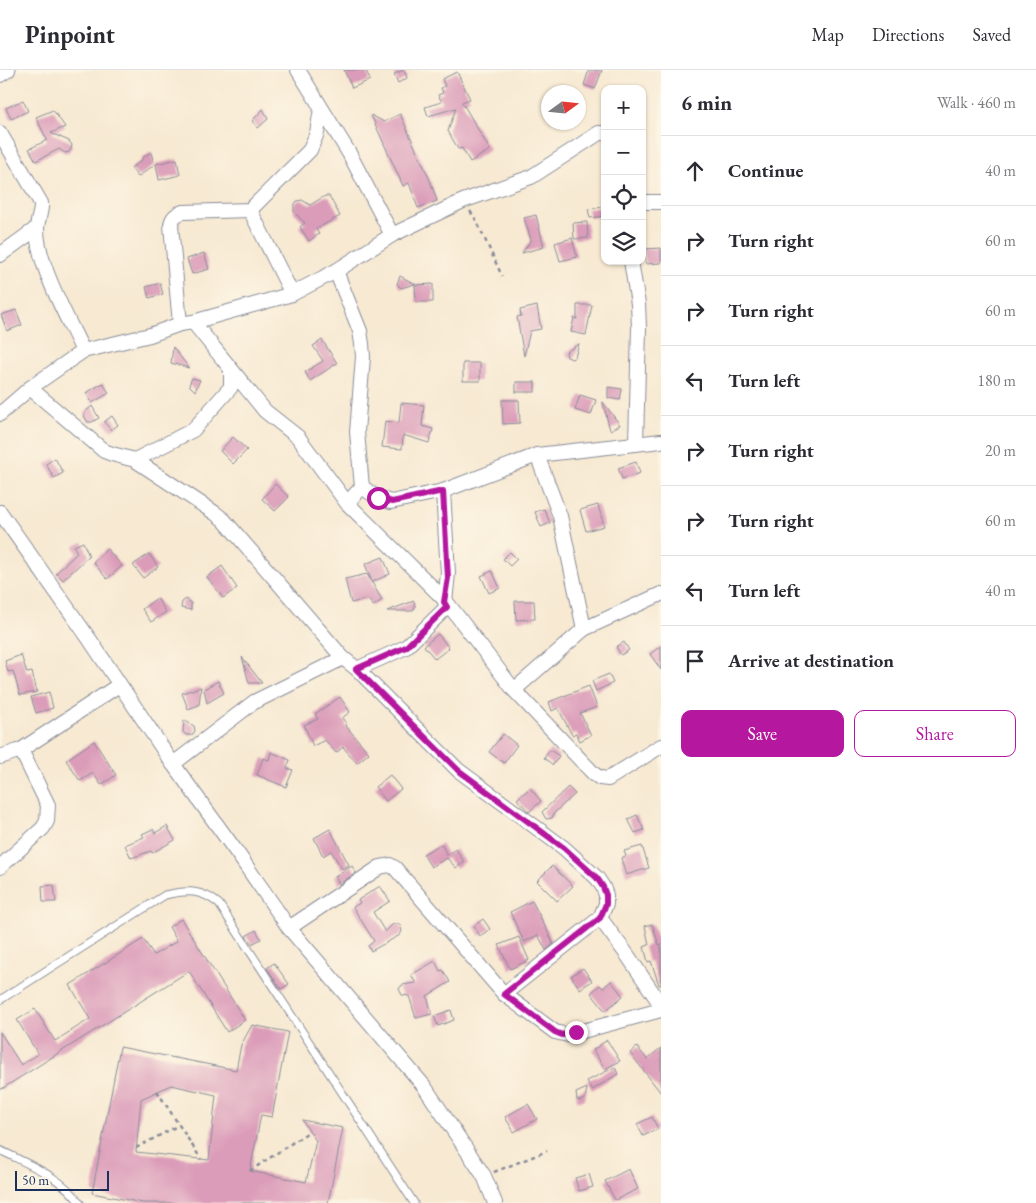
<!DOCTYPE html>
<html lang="en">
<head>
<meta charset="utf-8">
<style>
  body { margin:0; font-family:"EB Garamond",serif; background:#f2f2f3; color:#2b2b33 }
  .controls { position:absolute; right:15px; top:15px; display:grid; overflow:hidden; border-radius:10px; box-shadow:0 1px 4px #0004 }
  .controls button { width:45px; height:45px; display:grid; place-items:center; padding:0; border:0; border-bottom:1px solid #e1e1e2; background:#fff; color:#2b2b33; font:25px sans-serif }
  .compass { position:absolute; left:541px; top:15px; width:45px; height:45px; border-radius:50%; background:#fff; box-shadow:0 1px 4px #0004; rotate:75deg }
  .scale { position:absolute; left:15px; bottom:12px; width:94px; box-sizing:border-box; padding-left:5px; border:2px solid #1b2f5e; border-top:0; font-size:14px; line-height:18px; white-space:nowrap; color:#1b2f5e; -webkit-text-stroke:4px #fcf5e5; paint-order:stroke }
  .stop { position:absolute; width:15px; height:15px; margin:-11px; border:4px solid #b5179e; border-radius:50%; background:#fff }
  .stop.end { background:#b5179e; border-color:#fff; box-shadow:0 1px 5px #0008 }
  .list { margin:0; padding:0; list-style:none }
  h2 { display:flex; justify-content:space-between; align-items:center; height:65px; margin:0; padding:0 20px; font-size:21px }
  h2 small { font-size:16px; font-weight:400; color:#7c7c81 }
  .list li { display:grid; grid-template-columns:32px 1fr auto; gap:15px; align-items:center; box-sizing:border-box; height:70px; padding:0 20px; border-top:1px solid #e1e1e2 }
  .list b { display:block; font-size:19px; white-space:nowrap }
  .list em { font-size:16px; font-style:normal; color:#7c7c81 }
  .actions { display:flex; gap:10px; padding:15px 20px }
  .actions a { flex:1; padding:11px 0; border:1px solid #b5179e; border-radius:10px; text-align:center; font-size:18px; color:#b5179e }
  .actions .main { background:#b5179e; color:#fff }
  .icon { flex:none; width:28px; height:28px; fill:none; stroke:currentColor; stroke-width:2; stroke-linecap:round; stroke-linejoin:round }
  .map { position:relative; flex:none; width:661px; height:1133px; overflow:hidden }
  header { display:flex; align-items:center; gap:30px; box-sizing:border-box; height:70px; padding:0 25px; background:#fff; border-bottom:1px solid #e1e1e2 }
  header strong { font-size:24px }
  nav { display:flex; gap:28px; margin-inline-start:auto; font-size:18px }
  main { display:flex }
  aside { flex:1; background:#fff }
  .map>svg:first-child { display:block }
  .building { fill:#db9cb9; fill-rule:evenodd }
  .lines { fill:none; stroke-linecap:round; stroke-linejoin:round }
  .service-casing { stroke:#898c98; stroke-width:9 }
  .minor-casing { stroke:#898c98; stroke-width:16 }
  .path { stroke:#898c98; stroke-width:2.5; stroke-dasharray:4 4; stroke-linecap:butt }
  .service { stroke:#fff; stroke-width:7 }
  .minor { stroke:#fff; stroke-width:14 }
  .route { stroke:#b5179e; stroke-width:6 }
</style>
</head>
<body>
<header>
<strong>Pinpoint</strong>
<nav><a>Map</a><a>Directions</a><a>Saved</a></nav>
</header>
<main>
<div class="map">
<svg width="661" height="1133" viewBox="0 0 661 1133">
  <rect width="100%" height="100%" fill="#fcf5e5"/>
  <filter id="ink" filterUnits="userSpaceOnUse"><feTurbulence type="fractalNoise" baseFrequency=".02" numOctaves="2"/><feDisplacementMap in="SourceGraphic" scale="10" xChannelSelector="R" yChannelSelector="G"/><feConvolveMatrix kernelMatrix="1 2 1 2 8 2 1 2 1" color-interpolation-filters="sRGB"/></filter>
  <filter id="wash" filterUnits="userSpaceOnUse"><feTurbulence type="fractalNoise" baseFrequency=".0096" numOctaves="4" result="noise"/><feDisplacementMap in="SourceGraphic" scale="20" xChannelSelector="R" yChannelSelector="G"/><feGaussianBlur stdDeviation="1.12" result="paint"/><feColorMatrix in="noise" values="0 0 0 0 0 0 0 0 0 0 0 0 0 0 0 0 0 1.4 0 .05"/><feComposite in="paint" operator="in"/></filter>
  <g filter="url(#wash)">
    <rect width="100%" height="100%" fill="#f7e9d2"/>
    <g id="blocks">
      <!-- building -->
      <g class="building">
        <path d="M344,0H366L370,10L352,18Z"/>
        <path d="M404,0L407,8L398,13L394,4Z"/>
        <path d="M589,0H602L595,19L584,15Z"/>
        <path d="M457,2L470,29L462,32L490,80L470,92L462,78L458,79L448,61L456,38L428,46L425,37L442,32L438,25L443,23L441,18L445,16L442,9Z"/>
        <path d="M23,30L28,41L11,49L6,38Z"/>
        <path d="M263,39L268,49L258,58L252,51Z"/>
        <path d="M53,40L65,57L51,63L69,71L72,75L71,79L69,82L65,83L59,79L36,91L29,79L47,70L36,47Z"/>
        <path d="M400,44L430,110L437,131L418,138L409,113L403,116L371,45L384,52Z"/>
        <path d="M151,82L154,95L138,107L131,98L142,90V88Z"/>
        <path d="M177,89L180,105L159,110L156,94Z"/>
        <path d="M325,126H329L340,146L316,159L319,164L309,171L300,157L305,153L294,142V135L297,131L302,130L310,135Z"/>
        <path d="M604,137L605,146L590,148L588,139Z"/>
        <path d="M536,145L544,177L522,183L531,170L524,148Z"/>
        <path d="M587,152L588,168L574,169L573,153Z"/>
        <path d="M572,168L577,187L560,191L555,173Z"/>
        <path d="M661,178V193L646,194L644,179Z"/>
        <path d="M204,183L209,199L192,204L187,189Z"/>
        <path d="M400,206L415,214L401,218L397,214Z"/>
        <path d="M160,213L163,224L149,228L146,217Z"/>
        <path d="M433,214V232H416L415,215Z"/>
        <path d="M577,235H592L586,265L571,262L574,248L577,249Z"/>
        <path d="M537,236L541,259L530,261L524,286L517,247L521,246L520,240Z"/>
        <path d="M16,240L22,255L7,261L1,245Z"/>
        <path d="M322,270L337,293L310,311L305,302L323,291L313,276Z"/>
        <path d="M579,274L575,287L572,289L567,287L566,282Z"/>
        <path d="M173,277L189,298L171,293Z"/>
        <rect x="463" y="293" width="17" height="18"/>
        <path d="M192,308L200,310L195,321L189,315Z"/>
        <rect x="516" y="312" width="19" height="10"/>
        <path d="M103,313L109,323L92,333L86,323Z"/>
        <path d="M608,317L622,319L620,330L608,328Z"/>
        <path d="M580,325L596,330L591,345L575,340Z"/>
        <path d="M502,330H519L520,353L503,354Z"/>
        <path d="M603,332L620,355L610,360L603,333Z"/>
        <path d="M401,333L424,335L422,356L433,359L429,373L403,365L402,379L382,377L385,351L399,353Z"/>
        <path d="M92,336L99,348L92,352H88L84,346L85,342Z"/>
        <path d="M112,346L118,355L111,360L104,352Z"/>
        <path d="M233,367L247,380L233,394L220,381Z"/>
        <path d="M55,388L63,403L54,408L46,394Z"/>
        <path d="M636,392L640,403L622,409L618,398Z"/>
        <path d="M275,414L289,427L275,441L262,429Z"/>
        <path d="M598,435L604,456L586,461L580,440Z"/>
        <path d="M544,439L550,453L541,457L535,442Z"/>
        <path d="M83,472L89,486L63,510L56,503L77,483L74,476Z"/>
        <path d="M107,479L122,496L107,509L93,492Z"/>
        <path d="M510,482L517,489L510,496L503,489Z"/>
        <path d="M149,484L158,497L143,508L133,495Z"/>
        <path d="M383,487L390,504L372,512L365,494Z"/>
        <path d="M222,496L237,518L223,528L207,507Z"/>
        <path d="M492,501L500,518L489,523L481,506Z"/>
        <path d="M367,504L382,530L373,536L368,529L351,533L345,509Z"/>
        <path d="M157,528L166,542L151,552L142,539Z"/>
        <path d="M186,529L191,533V540L181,538L182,532Z"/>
        <path d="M414,531L415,537L413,541H387Z"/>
        <path d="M515,531H534L535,549L516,550Z"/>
        <path d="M438,564L449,578L435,589L424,576Z"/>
        <path d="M624,572L629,580L621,585L616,577Z"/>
        <path d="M661,576V600L650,584Z"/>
        <path d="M21,585L27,603L32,602L37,622L20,625L13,601L8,602L5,591Z"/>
        <path d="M242,587L262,613H249Z"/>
        <path d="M609,604L613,613L596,621L592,611Z"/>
        <path d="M218,611L224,623L207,633L204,619Z"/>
        <path d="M589,616L597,637L580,643L591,665L580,671L576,663L572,665L558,638L552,641L549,632Z"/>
        <path d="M201,617L199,635L188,639L182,623Z"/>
        <path d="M49,622L53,638L36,643L31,627Z"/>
        <path d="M340,627L350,642L342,648L347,654L345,655L369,683L357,693L343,677L336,683L325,670L313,676L304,655L318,649L315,644Z"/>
        <path d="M184,650L194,656L195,661L192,665H186L183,662Z"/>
        <path d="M503,664L517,675L504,693L489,682Z"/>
        <path d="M94,671L116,705L101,715L93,703L80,711L66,690Z"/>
        <path d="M550,680L559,686L553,695L544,688Z"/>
        <path d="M271,682L290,690L287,698L293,700L286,717L257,705L263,688L269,690Z"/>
        <path d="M390,705L401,719L386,731L375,717Z"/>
        <path d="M568,717L575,724L554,743L552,748L546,749L542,742Z"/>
        <path d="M530,718L541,731L529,742L517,729Z"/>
        <path d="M637,745L644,760L635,763L628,749Z"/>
        <path d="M167,756L175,770L152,783L151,781L131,788L125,775L144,767L142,764L153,759L155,763Z"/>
        <path d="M330,759L349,795L342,799L331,781L323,786L314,768Z"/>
        <path d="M441,774L447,785L456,779L464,792L456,798L447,788L431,797L423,784Z"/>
        <path d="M642,776L649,798L626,805L621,788L626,786L624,781Z"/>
        <path d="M352,796L356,803L339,814L335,806Z"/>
        <path d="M552,796L573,816L557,831L537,811Z"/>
        <path d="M54,815L56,832H43L42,816Z"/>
        <path d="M380,816L390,831L373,842L385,862L393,854H396L400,855L402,861L400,865L371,881L368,876L374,871L353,837L360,833L358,830Z"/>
        <path d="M532,831L551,868L553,874L546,880L538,865L524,872L510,842Z"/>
        <path d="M181,849L245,950L227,962L189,901L0,1020V962L21,995L38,984L17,950L35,939L55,971L90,949L70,915L143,869L154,885L177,871L169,857Z"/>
        <path d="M483,849L490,859L480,866L474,856Z"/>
        <path d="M652,854L659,875L661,874V915H659L651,891L648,892L644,877L649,875L645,856Z"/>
        <path d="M256,860L261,869L252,874L246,866Z"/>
        <path d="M519,867L529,890L510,899L499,875Z"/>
        <path d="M435,891L440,901L443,900L450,912L427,926L432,944L416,948L409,926L402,925L399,919L402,915L416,913L411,905Z"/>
        <path d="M274,893L289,914L281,919L267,898Z"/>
        <path d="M583,898L592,911L580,919L571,906Z"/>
        <path d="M611,911L623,926L605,941L591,923L600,915L603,918Z"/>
        <path d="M451,940L454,950L438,956L434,946Z"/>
        <path d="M252,955L288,962L272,1047L261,1045L250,1101L306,1112L316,1071L302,1050L343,1058L328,1133H143L92,1123L120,977L236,1000L241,975ZM171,1015L216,1025L209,1090L136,1082L141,1029Z"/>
        <path d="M607,970L620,991L605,999L593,980Z"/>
        <path d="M637,977L647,989L661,978V1023L630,983Z"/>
        <path d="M615,997L618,1004L592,1020L587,1011Z"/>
        <path d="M587,1018L585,1029L581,1031L577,1030L576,1023Z"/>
        <path d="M528,1034L537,1049L514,1062L505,1047Z"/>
        <path d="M652,1047L658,1059L643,1066L637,1054Z"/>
        <path d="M629,1099L638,1119L615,1130L605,1111Z"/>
        <path d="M589,1104L593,1117L579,1121L575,1108Z"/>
      </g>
    </g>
  </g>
  <g filter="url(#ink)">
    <use href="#blocks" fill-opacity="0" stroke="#898c98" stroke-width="1"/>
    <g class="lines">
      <defs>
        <g id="service">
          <path d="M0,930L165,825C187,820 201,819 219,834L414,1133"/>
          <path d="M0,1080C29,1095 61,1106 80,1133"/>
        </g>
        <g id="minor">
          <path d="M298,0L349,83L392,165"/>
          <path d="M0,5L8,0"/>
          <path d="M0,63L41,133C42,142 37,150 37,159C37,194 68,249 83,281"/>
          <path d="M642,132H661"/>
          <path d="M250,140L292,224"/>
          <path d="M0,185L37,158"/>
          <path d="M631,191L638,234L639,257L636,374"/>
          <path d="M336,201L360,261L362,274L363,287L357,362L362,417"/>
          <path d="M193,252L265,341L298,367L347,433L362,417L378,428L391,432L443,421L537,385L560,446L584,559"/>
          <path d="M180,254L171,155C172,147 176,144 183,142L250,140L310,80L317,63L321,39"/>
          <path d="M30,318L104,381L112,384L135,390L215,443L224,450L343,588L357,599L458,700L564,778L597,808L603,817L606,825V834L600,848L628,886L661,935"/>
          <path d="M0,344L30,318L83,281L150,265L180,254L193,252L292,224L336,201L392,165L463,131L531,107L599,63H605"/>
          <path d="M537,385L661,371"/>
          <path d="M135,390L193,360L231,317V301"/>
          <path d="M347,433L445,530L514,620L594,704L600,708L608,709L661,676"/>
          <path d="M0,442L90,570L173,694L238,784L289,858L424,1016L484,1106L495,1133"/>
          <path d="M357,599L406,577L447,537L445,532L448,503L443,421"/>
          <path d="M514,620L584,559L661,524"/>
          <path d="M0,687L21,680L119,615"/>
          <path d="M173,694L254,632L343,588"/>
          <path d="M0,797L43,758L47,751L48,735L21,680"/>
          <path d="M289,858L380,797L390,795L395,798L504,924L555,962L568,965L661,940"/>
          <path d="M504,924L600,848"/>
        </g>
      </defs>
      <!-- service casing -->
      <use href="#service" class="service-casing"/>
      <!-- minor casing -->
      <use href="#minor" class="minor-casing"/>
      <!-- path -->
      <g class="path">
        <path d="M470,141L476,150L502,206"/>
        <path d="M157,1021L201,1089"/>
        <path d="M136,1078L179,1055"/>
        <path d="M250,1101L307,1063"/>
        <path d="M494,1102L547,1081"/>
      </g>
      <!-- service -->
      <use href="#service" class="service"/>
      <!-- minor -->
      <use href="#minor" class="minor"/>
    </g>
  </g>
  <g class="lines" filter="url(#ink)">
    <!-- route -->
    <path class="route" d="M378,428L392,432L443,421L448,508L444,532L447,537L406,577L356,599L458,700L564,778L597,808L603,817L606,825V834L600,848L504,924L555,962L562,965L576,962"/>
  </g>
</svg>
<div class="controls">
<button>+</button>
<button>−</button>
<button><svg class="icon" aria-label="locate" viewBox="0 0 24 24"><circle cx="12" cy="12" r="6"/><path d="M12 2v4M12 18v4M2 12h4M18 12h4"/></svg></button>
<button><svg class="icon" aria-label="layers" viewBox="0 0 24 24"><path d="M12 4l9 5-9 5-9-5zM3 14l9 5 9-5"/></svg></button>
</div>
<svg class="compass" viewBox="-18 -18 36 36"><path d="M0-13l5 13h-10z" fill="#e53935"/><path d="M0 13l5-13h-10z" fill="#7c7c81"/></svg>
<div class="scale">50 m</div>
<div class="stop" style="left:378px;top:428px"></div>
<div class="stop end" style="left:576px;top:962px"></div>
</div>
<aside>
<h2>6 min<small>Walk · 460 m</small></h2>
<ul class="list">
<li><svg class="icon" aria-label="ahead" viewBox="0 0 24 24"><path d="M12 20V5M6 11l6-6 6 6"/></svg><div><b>Continue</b></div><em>40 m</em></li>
<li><svg class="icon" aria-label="right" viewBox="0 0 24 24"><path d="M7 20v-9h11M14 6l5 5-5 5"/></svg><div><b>Turn right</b></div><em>60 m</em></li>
<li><svg class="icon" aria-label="right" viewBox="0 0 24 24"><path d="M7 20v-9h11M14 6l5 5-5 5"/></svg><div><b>Turn right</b></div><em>60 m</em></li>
<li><svg class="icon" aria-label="left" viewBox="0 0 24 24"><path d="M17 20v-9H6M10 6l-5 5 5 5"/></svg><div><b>Turn left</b></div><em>180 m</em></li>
<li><svg class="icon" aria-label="right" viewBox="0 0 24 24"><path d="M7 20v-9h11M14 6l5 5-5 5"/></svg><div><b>Turn right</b></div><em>20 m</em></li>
<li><svg class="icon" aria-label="right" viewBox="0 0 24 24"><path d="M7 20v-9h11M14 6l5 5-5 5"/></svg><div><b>Turn right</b></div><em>60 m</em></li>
<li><svg class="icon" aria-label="left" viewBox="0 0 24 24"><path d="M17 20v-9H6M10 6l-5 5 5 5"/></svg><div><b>Turn left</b></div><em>40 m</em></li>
<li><svg class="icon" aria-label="arrive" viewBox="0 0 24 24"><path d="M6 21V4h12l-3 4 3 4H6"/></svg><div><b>Arrive at destination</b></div></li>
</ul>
<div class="actions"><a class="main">Save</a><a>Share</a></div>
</aside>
</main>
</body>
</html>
